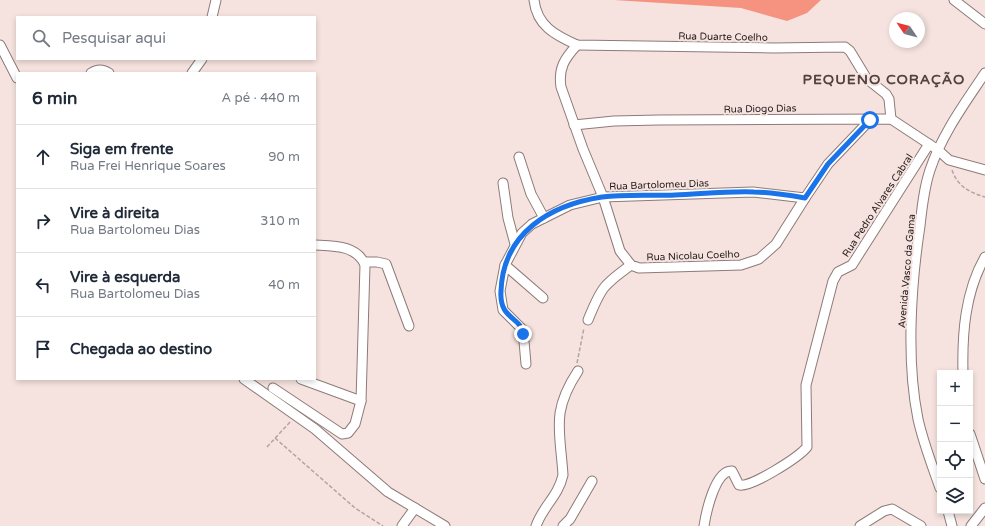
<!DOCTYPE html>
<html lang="pt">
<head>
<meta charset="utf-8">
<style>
  body { margin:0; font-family:"Varela Round",sans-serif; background:#f6f6f7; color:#1f2937 }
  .controls { position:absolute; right:12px; bottom:12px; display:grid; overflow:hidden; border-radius:0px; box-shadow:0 2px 6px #0003 }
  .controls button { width:36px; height:36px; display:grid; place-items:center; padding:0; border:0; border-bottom:1px solid #e0e1e3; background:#fff; color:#1f2937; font:20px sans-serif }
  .compass { position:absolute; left:889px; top:12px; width:36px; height:36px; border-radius:50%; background:#fff; box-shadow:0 2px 6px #0003; rotate:305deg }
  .stop { position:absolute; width:12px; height:12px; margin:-9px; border:3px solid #1a73e8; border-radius:50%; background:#fff }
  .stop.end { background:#1a73e8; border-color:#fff; box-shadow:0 1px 4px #0008 }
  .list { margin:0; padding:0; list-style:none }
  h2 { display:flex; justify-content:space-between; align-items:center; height:52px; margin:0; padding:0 16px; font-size:17px }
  h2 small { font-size:13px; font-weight:400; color:#747a83 }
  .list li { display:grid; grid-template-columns:26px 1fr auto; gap:12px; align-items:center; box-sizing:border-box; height:64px; padding:0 16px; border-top:1px solid #e0e1e3 }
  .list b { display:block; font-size:15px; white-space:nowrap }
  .list p { margin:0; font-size:13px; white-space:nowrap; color:#747a83 }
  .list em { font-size:13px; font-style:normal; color:#747a83 }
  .icon { flex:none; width:22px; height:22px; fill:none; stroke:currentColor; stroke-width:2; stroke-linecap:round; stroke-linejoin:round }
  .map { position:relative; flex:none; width:985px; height:526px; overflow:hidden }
  .search { position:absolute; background:#fff; box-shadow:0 2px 6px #0003; left:16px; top:16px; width:300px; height:44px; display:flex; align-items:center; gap:10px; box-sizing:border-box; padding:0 14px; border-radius:0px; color:#747a83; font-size:15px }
  .panel { position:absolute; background:#fff; box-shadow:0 2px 6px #0003; left:16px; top:72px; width:300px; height:308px; border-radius:0px }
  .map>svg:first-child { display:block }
  .forest { fill:#f59280 }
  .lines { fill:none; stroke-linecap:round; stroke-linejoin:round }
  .minor-casing { stroke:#8d7b78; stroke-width:11 }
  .path { stroke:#b3a4a1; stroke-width:1.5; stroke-dasharray:4 2; stroke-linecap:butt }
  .minor { stroke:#fff; stroke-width:9 }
  .route { stroke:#1a73e8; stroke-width:5 }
  .labels { text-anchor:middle; stroke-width:4; stroke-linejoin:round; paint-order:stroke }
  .street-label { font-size:10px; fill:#221b1a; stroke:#f6e3df }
  .district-label { font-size:14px; font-weight:bold; letter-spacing:1px; fill:#51423f; stroke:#f6e3df }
</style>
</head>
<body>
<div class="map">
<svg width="985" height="526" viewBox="0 0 985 526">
  <rect width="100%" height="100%" fill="#f6e3df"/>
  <!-- forest -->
  <path class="forest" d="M614,0H821L807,13L787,21L741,8Z"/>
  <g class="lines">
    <defs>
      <g id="minor">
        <path d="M534,0C537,26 555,35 577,45L774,48L845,47L850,51L867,79L886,94L889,99L891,119"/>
        <path d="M954,0L985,24"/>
        <path d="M212,17L216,0"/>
        <path d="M0,45L17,78"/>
        <path d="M577,45C565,58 558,68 561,87L583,149L603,197L620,251L631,265L639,268L741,265L759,259L776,244L805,198L828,164L870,120"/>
        <path d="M91,73C97,69 103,69 109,73"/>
        <path d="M192,73L202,59"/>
        <path d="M574,125L614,121L659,120L891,119L938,150L949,160L985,170"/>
        <path d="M519,157L531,194L544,218"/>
        <path d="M503,183L508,218L515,244"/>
        <path d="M364,262H377L386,264L409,326"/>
        <path d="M505,265L543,298"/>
        <path d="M588,320C601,288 603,285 631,265"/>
        <path d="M526,364L523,330L503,310L500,291L505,265L522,233L532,224L570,205L603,197L753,192L805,198"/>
        <path d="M963,373C962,334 965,292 985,257"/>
        <path d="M244,379L315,429L388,492L445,526"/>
        <path d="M301,379L361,401"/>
        <path d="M273,388L342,434L348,433L355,424L361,401L365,265C357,245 333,246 315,245"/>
        <path d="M970,434L985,479"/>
        <path d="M940,488C932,465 923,442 918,419C906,360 911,285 920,226C922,207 924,188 930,170C942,134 965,103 985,73"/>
        <path d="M948,511L952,526"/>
        <path d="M402,526L415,508"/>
        <path d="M536,526C543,506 558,497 563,475C560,429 551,412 578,371"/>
        <path d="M563,526L570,519L592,481"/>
        <path d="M704,526C706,513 715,470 732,471L739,485C751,488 799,457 807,447L806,385L833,281L838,272L852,265L929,144"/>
        <path d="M860,526L884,511L892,509L921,526"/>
        <path d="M971,526L985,508"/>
      </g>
    </defs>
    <!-- minor casing -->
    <use href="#minor" class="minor-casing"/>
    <!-- path -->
    <g class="path">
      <path d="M952,170C958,187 969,192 985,197"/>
      <path d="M577,363L584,328"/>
      <path d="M275,438L355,508L383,526"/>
      <path d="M267,447L290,422"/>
    </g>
    <!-- minor -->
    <use href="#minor" class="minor"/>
  </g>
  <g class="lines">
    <!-- route -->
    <path class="route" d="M523,334C521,316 499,320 501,291C503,233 550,205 602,197C626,194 651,196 675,195C701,194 728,191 754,192C771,192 788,195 805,198L828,164L870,120"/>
  </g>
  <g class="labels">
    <!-- street labels -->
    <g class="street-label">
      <text transform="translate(723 36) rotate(1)" y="4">Rua Duarte Coelho</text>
      <text transform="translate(760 108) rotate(-1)" y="4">Rua Diogo Dias</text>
      <text transform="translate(659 184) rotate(-2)" y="4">Rua Bartolomeu Dias</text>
      <text transform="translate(877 205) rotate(-57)" y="4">Rua Pedro Alvares Cabral</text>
      <text transform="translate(693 255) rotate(-2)" y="4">Rua Nicolau Coelho</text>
      <text transform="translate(906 271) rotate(-85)" y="4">Avenida Vasco da Gama</text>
    </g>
    <!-- district labels -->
    <g class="district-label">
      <text x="884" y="84">PEQUENO CORAÇÃO</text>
    </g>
  </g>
</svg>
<div class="controls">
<button>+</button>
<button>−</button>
<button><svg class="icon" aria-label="locate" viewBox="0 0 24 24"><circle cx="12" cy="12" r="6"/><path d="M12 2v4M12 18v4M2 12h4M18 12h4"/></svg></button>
<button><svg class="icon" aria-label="layers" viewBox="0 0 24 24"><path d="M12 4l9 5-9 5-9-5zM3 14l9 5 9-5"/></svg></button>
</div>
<svg class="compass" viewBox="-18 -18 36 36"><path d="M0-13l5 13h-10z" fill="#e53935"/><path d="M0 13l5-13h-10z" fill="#747a83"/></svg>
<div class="stop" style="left:870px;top:120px"></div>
<div class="stop end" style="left:523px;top:334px"></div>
<div class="search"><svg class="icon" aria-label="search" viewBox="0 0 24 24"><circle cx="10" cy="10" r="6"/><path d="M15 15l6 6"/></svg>Pesquisar aqui</div>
<section class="panel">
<h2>6 min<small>A pé · 440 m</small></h2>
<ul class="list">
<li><svg class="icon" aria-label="ahead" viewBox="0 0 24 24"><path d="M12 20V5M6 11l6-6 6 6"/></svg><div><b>Siga em frente</b><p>Rua Frei Henrique Soares</p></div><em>90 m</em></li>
<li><svg class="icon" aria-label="right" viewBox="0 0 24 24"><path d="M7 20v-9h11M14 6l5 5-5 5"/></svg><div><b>Vire à direita</b><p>Rua Bartolomeu Dias</p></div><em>310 m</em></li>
<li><svg class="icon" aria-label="left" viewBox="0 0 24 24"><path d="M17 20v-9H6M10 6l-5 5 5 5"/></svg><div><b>Vire à esquerda</b><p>Rua Bartolomeu Dias</p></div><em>40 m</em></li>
<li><svg class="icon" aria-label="arrive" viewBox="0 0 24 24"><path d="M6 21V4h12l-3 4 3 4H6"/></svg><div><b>Chegada ao destino</b></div></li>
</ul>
</section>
</div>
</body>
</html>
